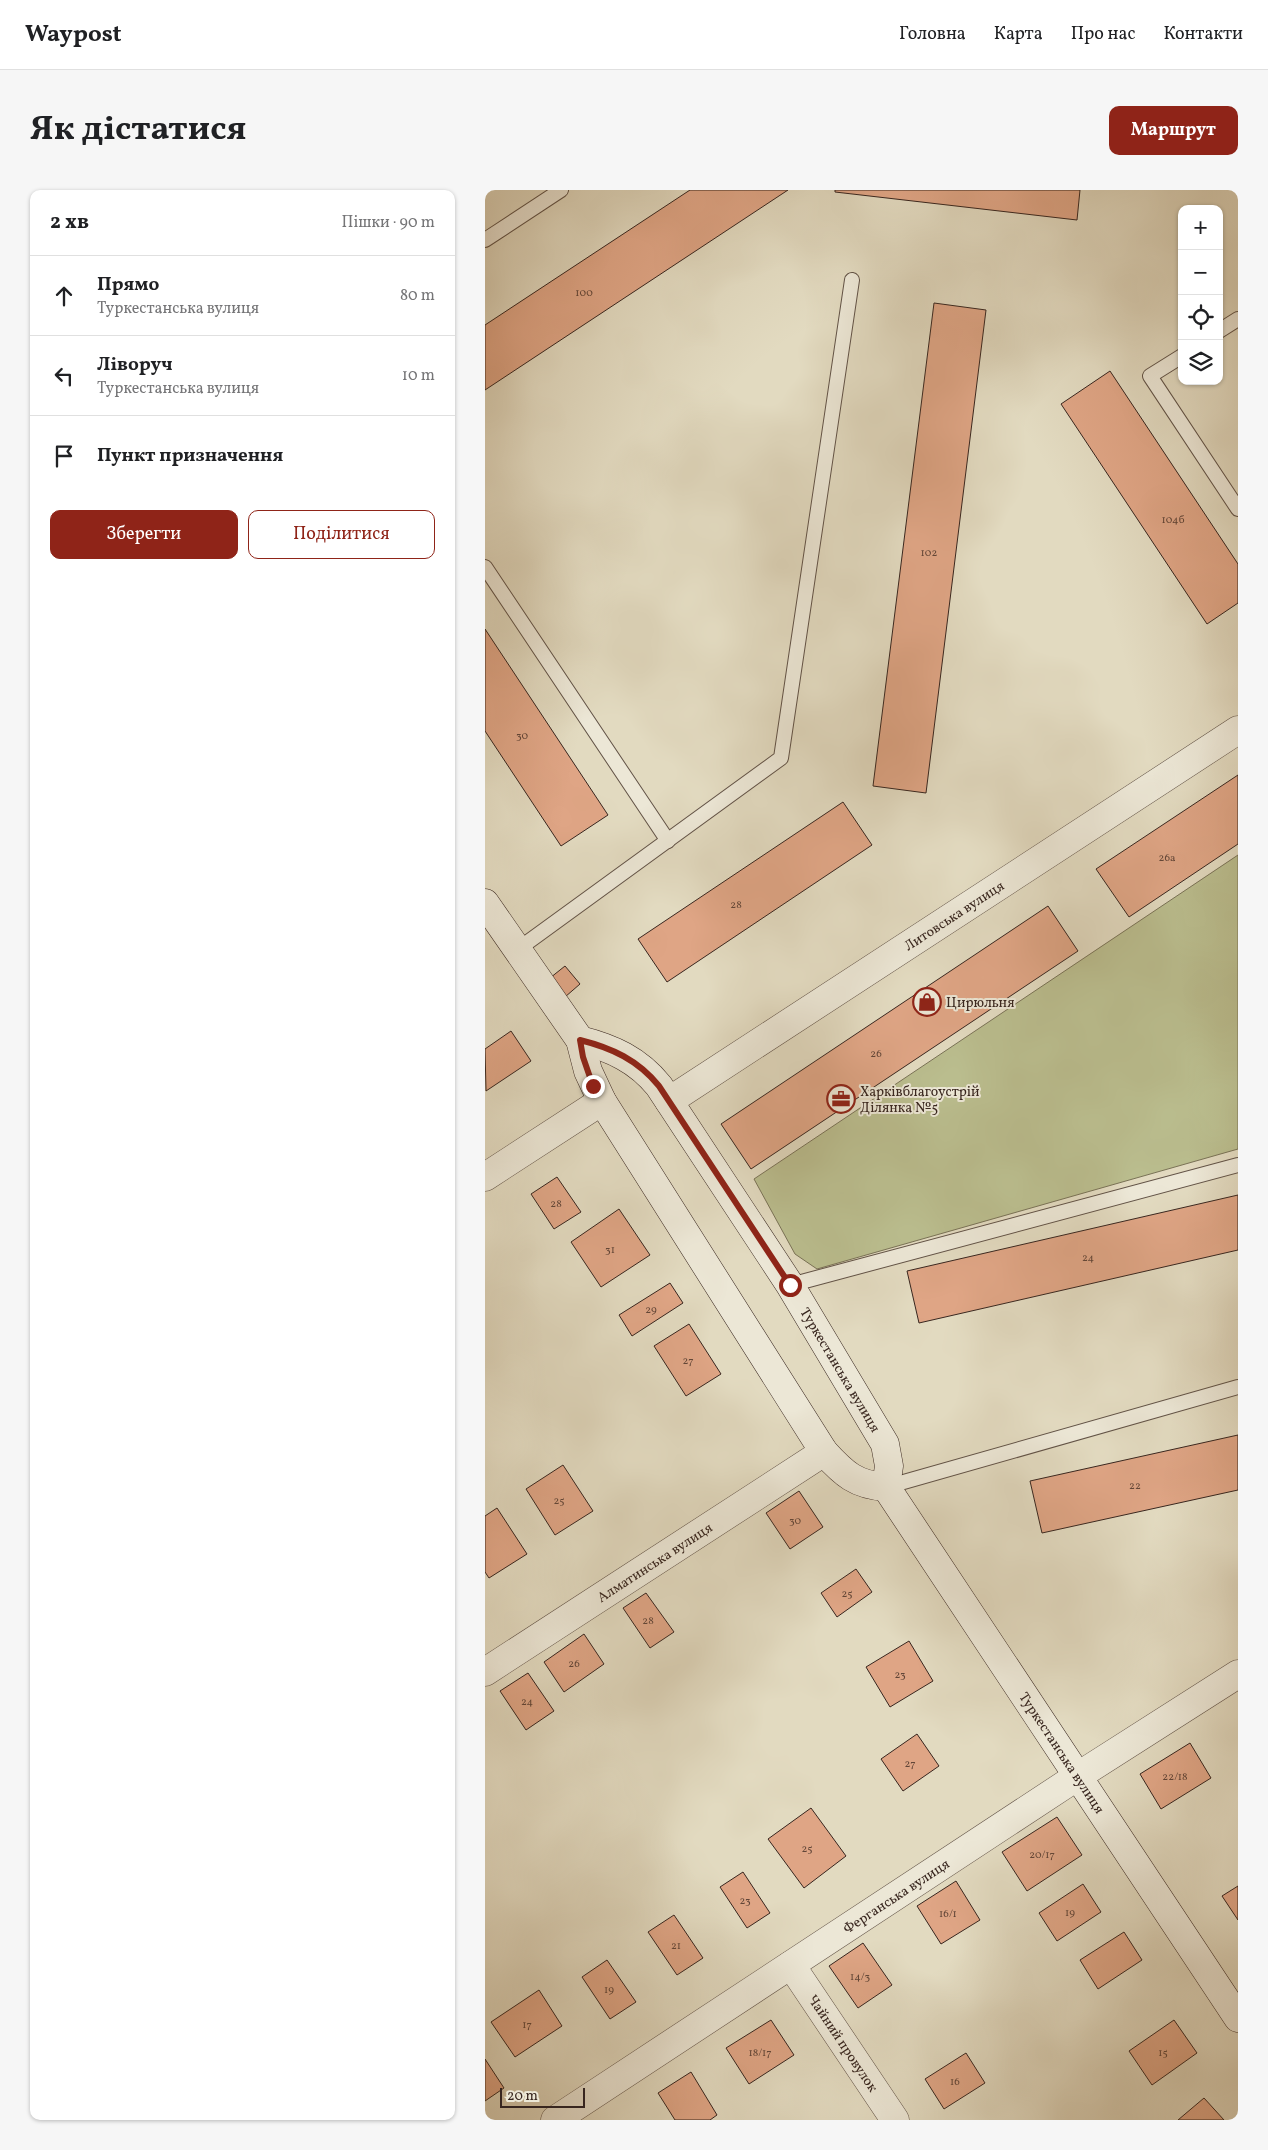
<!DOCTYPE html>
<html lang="uk">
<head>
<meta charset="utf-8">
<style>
  body { margin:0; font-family:Vollkorn,serif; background:#f6f6f6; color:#202124 }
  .controls { position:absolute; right:15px; top:15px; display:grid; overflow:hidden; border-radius:10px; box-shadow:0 1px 4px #0004 }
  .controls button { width:45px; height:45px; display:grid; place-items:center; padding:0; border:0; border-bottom:1px solid #e0e0e0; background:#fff; color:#202124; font:25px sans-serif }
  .scale { position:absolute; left:15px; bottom:12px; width:85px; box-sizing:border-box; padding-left:5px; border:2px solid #38261f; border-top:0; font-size:14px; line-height:18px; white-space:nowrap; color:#38261f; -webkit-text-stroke:4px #ece7d6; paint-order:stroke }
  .stop { position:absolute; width:15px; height:15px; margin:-11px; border:4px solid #8f2418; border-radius:50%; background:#fff }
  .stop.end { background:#8f2418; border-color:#fff; box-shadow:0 1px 5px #0008 }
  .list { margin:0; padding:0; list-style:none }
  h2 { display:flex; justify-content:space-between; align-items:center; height:65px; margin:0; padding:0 20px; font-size:21px }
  h2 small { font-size:16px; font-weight:400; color:#757577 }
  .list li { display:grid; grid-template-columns:32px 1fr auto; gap:15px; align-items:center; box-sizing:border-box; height:80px; padding:0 20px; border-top:1px solid #e0e0e0 }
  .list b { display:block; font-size:19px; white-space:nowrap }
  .list p { margin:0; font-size:16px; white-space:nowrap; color:#757577 }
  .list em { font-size:16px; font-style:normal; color:#757577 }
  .actions { display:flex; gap:10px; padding:15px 20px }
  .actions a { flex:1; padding:11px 0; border:1px solid #8f2418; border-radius:10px; text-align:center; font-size:18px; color:#8f2418 }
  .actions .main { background:#8f2418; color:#fff }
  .icon { flex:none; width:28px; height:28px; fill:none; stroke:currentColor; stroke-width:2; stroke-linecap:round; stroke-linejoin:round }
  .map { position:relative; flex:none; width:753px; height:1930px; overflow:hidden; border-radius:10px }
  header { display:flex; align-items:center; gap:30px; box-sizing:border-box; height:70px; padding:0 25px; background:#fff; border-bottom:1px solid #e0e0e0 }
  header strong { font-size:24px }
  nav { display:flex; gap:28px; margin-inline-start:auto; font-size:18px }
  .intro { display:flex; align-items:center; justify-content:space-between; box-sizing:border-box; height:120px; padding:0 30px }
  h1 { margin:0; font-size:35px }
  .button { padding:12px 22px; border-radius:10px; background:#8f2418; color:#fff; font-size:18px; font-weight:700 }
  main { display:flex; gap:30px; padding:0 30px }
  aside { flex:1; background:#fff; border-radius:10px; box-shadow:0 1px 4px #0004 }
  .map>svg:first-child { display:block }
  .green { fill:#babd8e; stroke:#797256 }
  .building { fill:#dfa585; stroke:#38261f }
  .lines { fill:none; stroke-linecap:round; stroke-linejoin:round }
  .lane-casing { stroke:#625347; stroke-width:16 }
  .street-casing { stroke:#625347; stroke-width:29 }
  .secondary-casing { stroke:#38261f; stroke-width:29 }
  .lane { stroke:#ece7d6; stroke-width:14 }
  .street { stroke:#ece7d6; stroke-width:28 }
  .secondary { stroke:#ece7d6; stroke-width:28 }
  .route { stroke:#8f2418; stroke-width:6 }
  .labels { text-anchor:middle; stroke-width:4; stroke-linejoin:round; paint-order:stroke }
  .number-label { font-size:11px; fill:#624638 }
  .street-label { font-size:14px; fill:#38261f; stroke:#ece7d6 }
  .poi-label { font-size:14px; fill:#38261f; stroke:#ece7d6; text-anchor:start }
</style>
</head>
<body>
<header>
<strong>Waypost</strong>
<nav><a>Головна</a><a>Карта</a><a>Про нас</a><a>Контакти</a></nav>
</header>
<div class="intro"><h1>Як дістатися</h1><a class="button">Маршрут</a></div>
<main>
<aside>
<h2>2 хв<small>Пішки · 90 m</small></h2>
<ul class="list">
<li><svg class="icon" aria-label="ahead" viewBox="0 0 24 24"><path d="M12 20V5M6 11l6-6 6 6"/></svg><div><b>Прямо</b><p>Туркестанська вулиця</p></div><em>80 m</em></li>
<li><svg class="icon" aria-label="left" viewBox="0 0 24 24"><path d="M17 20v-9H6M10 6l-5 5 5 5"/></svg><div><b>Ліворуч</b><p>Туркестанська вулиця</p></div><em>10 m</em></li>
<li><svg class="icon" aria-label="arrive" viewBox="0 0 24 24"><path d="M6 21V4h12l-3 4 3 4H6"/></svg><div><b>Пункт призначення</b></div></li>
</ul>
<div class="actions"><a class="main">Зберегти</a><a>Поділитися</a></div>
</aside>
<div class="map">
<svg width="753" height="1930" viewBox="0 0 753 1930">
  <rect width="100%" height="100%" fill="#e2dac0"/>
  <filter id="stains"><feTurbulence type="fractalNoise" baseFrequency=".004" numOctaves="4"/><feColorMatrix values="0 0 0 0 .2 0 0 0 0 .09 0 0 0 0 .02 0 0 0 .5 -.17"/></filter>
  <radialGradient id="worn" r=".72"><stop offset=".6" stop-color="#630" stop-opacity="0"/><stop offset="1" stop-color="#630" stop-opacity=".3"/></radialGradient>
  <!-- green -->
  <path class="green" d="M753,665V959L332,1079L310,1064L269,989Z"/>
  <!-- building -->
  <g class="building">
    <path d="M205,0H303L0,200V135Z"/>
    <path d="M350,0H595L592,30L350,2Z"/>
    <path d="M449,113L501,120L441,603L388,596Z"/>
    <path d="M625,181L753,374V413L722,434L576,214Z"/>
    <path d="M0,439L123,625L76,656L0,541Z"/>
    <path d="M753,585V654L644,727L611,679Z"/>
    <path d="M358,612L387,655L182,792L153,749Z"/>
    <path d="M563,716L593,761L266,979L236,934Z"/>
    <path d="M80,776L95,794L80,807L65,788Z"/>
    <path d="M26,841L46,871L1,901L0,859Z"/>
    <path d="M72,987L96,1022L69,1039L46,1004Z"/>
    <path d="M753,1005V1060L434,1133L422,1081Z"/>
    <path d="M134,1019L165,1065L116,1097L86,1052Z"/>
    <path d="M185,1093L198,1113L147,1146L134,1125Z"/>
    <path d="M204,1134L236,1184L201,1206L169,1156Z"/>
    <path d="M753,1245V1300L557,1343L545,1291Z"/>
    <path d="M78,1275L108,1321L70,1345L41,1299Z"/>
    <path d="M314,1301L338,1337L305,1359L281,1323Z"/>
    <path d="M12,1318L42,1364L4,1388L0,1382V1326Z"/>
    <path d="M371,1379L387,1402L352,1427L336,1403Z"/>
    <path d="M161,1403L189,1442L165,1458L138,1418Z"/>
    <path d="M99,1444L119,1474L79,1502L59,1472Z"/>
    <path d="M424,1451L448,1491L405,1517L381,1477Z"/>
    <path d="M43,1483L69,1521L41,1540L15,1501Z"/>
    <path d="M432,1544L454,1576L418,1601L396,1569Z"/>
    <path d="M705,1553L726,1588L676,1619L655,1584Z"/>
    <path d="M326,1618L361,1666L319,1698L283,1649Z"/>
    <path d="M572,1627L597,1665L542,1701L517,1662Z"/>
    <path d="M258,1682L285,1723L262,1738L235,1697Z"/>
    <path d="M471,1691L495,1730L456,1754L432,1716Z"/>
    <path d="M598,1694L616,1722L572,1751L554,1723Z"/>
    <path d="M753,1696V1730L737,1706Z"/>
    <path d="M189,1725L218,1768L192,1785L163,1742Z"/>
    <path d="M639,1742L657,1770L613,1799L595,1770Z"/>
    <path d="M378,1753L407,1795L373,1818L344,1776Z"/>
    <path d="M122,1770L151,1812L125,1829L97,1787Z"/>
    <path d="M54,1800L77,1836L30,1867L6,1832Z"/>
    <path d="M286,1830L309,1865L264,1894L241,1858Z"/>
    <path d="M689,1830L712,1863L667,1895L644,1861Z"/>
    <path d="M481,1863L500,1893L459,1919L440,1889Z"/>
    <path d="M0,1869L19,1898L0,1911Z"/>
    <path d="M206,1882L232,1925L225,1930H190L173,1903Z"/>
    <path d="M719,1908L739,1930H693Z"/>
  </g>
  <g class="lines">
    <defs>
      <g id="lane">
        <path d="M0,50L76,0"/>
        <path d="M734,141L753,129"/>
        <path d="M697,166L665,186L753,319"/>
        <path d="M0,377L183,651"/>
        <path d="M32,760L296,568L367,90"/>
        <path d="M305,1095L753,975"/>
        <path d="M401,1297L753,1197"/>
      </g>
      <g id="street">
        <path id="s1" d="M184,911L753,540"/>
        <path d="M0,987L117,911"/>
        <path id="s2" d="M0,1482L339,1262"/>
        <path id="s3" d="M306,1775L410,1930"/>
        <path id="s4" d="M70,1930L593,1586L753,1484"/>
      </g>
      <g id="secondary">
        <path d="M0,713L95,850L103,881L117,911L339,1262C359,1284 371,1295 401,1297"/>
        <path id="s5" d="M95,850C127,858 153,870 174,896L305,1095L400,1254L404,1276L401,1297L753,1828"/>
      </g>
    </defs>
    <!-- lane casing -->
    <use href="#lane" class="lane-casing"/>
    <!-- street casing -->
    <use href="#street" class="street-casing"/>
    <!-- secondary casing -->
    <use href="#secondary" class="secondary-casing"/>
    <!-- lane -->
    <use href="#lane" class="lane"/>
    <!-- street -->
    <use href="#street" class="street"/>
    <!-- secondary -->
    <use href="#secondary" class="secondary"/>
  </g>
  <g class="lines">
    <!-- route -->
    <path class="route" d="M108,896L98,867L95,850C127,858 153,870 174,896L305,1095"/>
  </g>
  <!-- icons -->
  <defs>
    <symbol id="shop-ring" viewBox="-11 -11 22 22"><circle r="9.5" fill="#ece7d6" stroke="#8f2418" stroke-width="1.5"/><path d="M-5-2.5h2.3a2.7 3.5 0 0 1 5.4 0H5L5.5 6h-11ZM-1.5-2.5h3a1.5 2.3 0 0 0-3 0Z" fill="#8f2418"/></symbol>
    <symbol id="office-ring" viewBox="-11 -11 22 22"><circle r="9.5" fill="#ece7d6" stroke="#8f2418" stroke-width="1.5"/><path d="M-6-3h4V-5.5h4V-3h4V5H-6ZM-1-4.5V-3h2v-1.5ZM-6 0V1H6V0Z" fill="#8f2418"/></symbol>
  </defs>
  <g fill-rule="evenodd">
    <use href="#shop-ring" x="426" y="796" width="32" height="32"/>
    <use href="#office-ring" x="340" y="893" width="32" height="32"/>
  </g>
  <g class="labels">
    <!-- number labels -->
    <g class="number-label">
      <text x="99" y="106">100</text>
      <text x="688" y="333">104б</text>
      <text x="444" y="366">102</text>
      <text x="37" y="549">30</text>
      <text x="682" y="671">26а</text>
      <text x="251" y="718">28</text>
      <text x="391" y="867">26</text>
      <text x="71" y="1017">28</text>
      <text x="125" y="1063">31</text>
      <text x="603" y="1071">24</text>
      <text x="166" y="1123">29</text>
      <text x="203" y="1174">27</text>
      <text x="650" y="1299">22</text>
      <text x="74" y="1314">25</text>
      <text x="310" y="1334">30</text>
      <text x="362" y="1407">25</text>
      <text x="163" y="1434">28</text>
      <text x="89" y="1477">26</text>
      <text x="415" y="1488">23</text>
      <text x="42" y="1515">24</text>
      <text x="425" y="1577">27</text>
      <text x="690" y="1590">22/18</text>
      <text x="322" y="1662">25</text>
      <text x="557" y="1668">20/17</text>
      <text x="260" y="1714">23</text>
      <text x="585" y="1726">19</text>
      <text x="463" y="1727">16/1</text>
      <text x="191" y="1759">21</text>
      <text x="375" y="1790">14/3</text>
      <text x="124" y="1803">19</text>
      <text x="42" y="1838">17</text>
      <text x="275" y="1866">18/17</text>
      <text x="678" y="1866">15</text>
      <text x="470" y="1895">16</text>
    </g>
    <!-- street labels -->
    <g class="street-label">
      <text dy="5" stroke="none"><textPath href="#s1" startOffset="340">Литовська вулиця</textPath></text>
      <text dy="5" stroke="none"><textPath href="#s5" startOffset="430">Туркестанська вулиця</textPath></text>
      <text dy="5" stroke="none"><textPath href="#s2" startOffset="202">Алматинська вулиця</textPath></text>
      <text dy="5" stroke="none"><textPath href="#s5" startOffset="879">Туркестанська вулиця</textPath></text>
      <text dy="5" stroke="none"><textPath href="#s4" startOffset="408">Ферганська вулиця</textPath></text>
      <text dy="5" stroke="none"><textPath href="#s3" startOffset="94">Чайний провулок</textPath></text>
    </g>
    <!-- poi labels -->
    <g class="poi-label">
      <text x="461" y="817">Цирюльня</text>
      <text x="375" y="906">Харківблагоустрій<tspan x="375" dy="16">Ділянка №5</tspan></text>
    </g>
  </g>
  <rect width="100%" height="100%" filter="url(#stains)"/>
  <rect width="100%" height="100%" fill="url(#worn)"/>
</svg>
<div class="controls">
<button>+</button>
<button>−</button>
<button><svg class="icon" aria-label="locate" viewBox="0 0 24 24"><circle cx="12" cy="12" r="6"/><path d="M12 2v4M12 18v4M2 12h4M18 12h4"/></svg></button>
<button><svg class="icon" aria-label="layers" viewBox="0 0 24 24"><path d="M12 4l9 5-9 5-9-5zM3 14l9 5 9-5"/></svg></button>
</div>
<div class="scale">20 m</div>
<div class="stop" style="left:305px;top:1095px"></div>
<div class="stop end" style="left:108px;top:896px"></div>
</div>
</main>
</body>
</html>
